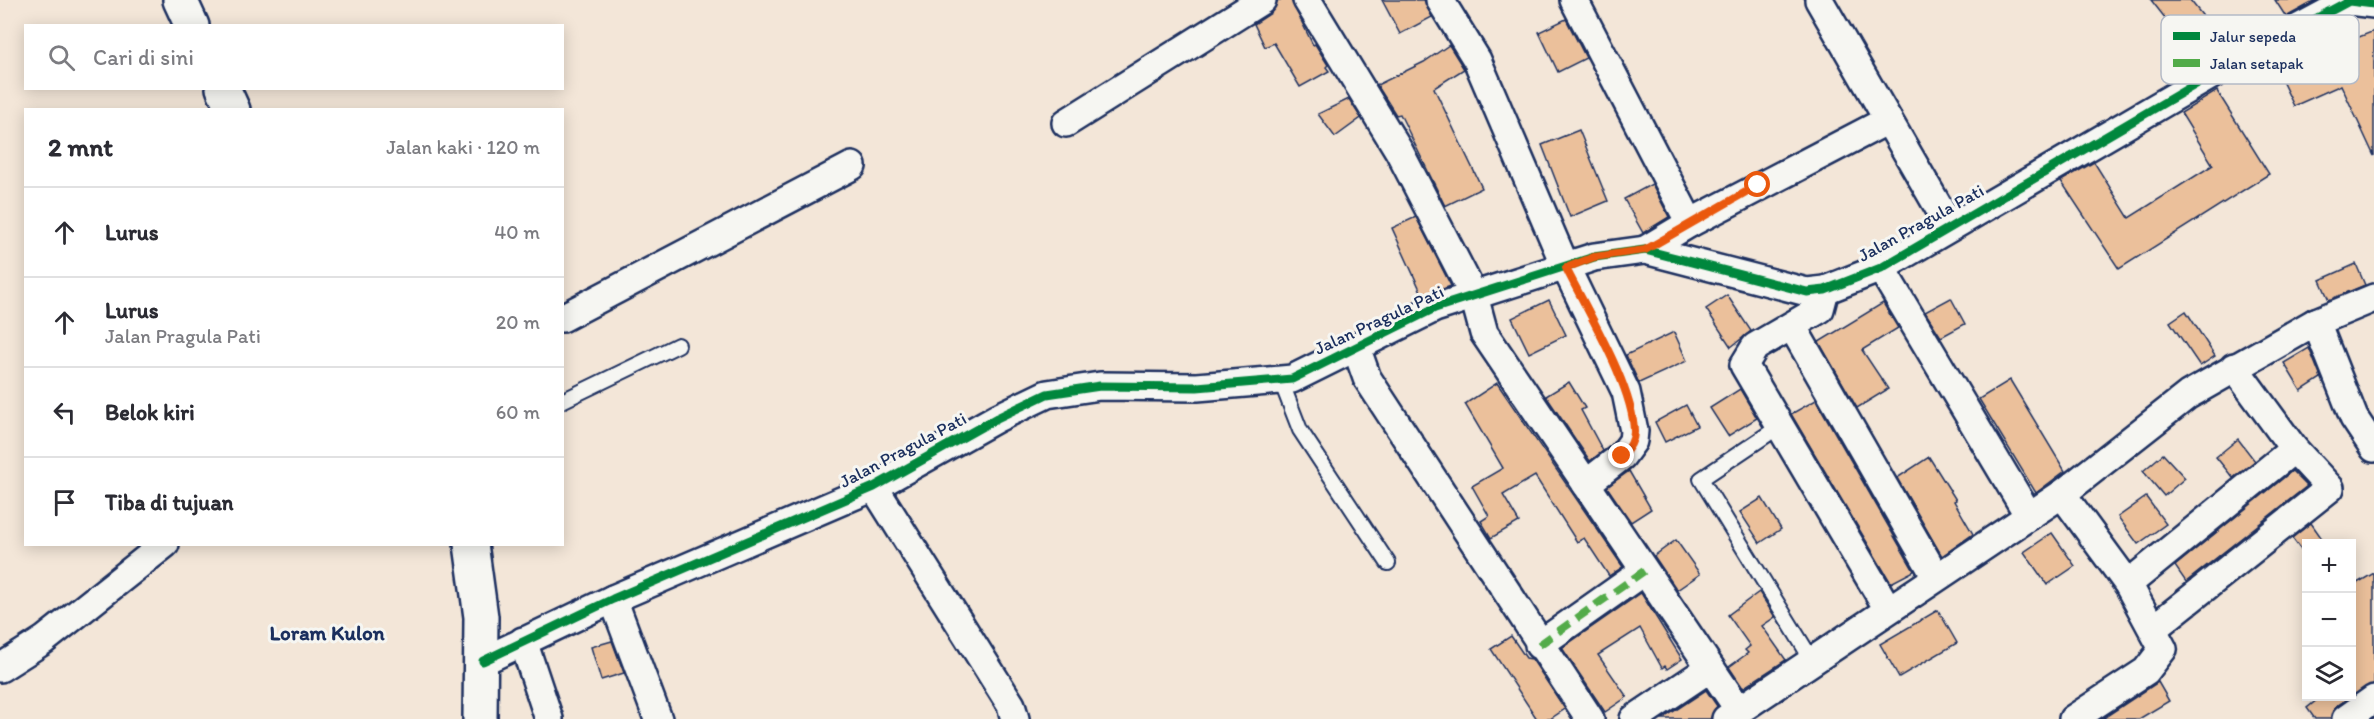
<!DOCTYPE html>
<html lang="id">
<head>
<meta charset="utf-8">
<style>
  body { margin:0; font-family:Itim,sans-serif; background:#f2f2f3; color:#2b2b33 }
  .controls { position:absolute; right:18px; bottom:18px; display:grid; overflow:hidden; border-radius:0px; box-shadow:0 3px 15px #0003 }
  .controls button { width:54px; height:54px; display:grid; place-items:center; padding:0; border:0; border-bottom:2px solid #e1e1e2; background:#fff; color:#2b2b33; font:30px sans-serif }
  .stop { position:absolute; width:18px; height:18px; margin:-14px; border:4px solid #ea580c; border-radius:50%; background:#fff }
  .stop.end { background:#ea580c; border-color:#fff; box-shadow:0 2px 6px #0008 }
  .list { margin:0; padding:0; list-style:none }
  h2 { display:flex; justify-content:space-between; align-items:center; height:78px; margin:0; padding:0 24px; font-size:26px }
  h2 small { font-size:20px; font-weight:400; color:#7c7c81 }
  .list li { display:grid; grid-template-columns:39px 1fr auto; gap:18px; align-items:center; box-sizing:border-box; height:90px; padding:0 24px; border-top:2px solid #e1e1e2 }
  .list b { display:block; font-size:22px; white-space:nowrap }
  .list p { margin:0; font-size:20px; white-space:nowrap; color:#7c7c81 }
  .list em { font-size:20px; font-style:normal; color:#7c7c81 }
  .icon { flex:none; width:33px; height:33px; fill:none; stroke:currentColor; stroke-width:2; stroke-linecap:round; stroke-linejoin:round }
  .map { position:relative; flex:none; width:2374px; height:719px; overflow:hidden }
  .search { position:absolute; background:#fff; box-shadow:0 3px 15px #0003; left:24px; top:24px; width:540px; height:66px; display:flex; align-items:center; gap:15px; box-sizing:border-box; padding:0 21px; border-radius:0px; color:#7c7c81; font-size:22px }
  .panel { position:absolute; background:#fff; box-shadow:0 3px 15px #0003; left:24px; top:108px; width:540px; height:438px; border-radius:0px }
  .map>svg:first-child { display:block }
  .building { fill:#ebc09b; stroke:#1b2f5e; stroke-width:1.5 }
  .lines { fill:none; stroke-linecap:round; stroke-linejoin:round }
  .service-casing { stroke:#1b2f5e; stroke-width:18 }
  .minor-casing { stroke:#1b2f5e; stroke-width:32 }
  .tertiary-casing { stroke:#1b2f5e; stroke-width:38 }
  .service { stroke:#f6f6f2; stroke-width:14 }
  .minor { stroke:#f6f6f2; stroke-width:27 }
  .tertiary { stroke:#f6f6f2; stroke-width:33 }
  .quiet { stroke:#52ab49; stroke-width:8; stroke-dasharray:15 8; stroke-linecap:butt }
  .cycleway-casing { stroke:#f6f6f2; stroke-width:13 }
  .cycleway { stroke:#00873e; stroke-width:9 }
  .route { stroke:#ea580c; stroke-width:8 }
  .labels { text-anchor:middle; stroke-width:6; stroke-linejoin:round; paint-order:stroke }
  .street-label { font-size:18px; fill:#1b2f5e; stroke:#f6f6f2 }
  .quarter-label { font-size:21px; font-weight:bold; fill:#1b2f5e; stroke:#f6f6f2 }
  .key { fill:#f6f6f2; stroke:#b4bac6; stroke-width:1.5 }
  .key-label { font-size:16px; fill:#1b2f5e }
</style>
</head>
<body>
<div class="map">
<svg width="2374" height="719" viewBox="0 0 2374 719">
  <rect width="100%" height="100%" fill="#f3e6d8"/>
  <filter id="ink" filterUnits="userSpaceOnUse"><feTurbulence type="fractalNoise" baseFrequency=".0167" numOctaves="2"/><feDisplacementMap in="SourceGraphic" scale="12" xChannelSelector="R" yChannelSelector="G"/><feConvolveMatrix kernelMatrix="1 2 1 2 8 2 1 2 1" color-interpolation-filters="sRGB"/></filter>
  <g filter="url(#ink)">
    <!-- building -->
    <g class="building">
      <path d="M1278,0H1291L1313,45L1315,44L1328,65L1326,67L1329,71L1300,87L1274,43L1265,47L1254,24L1271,13Z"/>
      <path d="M1382,0H1424L1432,17L1400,34Z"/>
      <path d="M2151,0H2190L2222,40L2240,31L2244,39L2210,58L2200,36L2187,46Z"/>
      <path d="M2275,0H2317L2286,17Z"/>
      <path d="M1566,19L1586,58L1558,72L1539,32Z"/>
      <path d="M2374,31V156L2341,85L2294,106L2282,81L2329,57L2326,50Z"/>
      <path d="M1449,45L1464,69L1434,88L1482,188L1445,206L1400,114L1396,115L1377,85L1424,62Z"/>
      <path d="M2217,91L2269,174L2119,269L2061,181L2094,162L2129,218L2213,165L2181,113Z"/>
      <path d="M1349,99L1361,118L1335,137L1318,114Z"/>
      <path d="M1579,130L1608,201L1570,217L1542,145Z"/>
      <path d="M1652,184L1669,217L1643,233L1624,199Z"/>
      <path d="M1416,217L1451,286L1423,296L1392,228Z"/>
      <path d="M2356,264L2365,285L2329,300L2320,280Z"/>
      <path d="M1727,295L1751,331L1731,347L1706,309Z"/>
      <path d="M1951,298L1965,324L1941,337L1925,312Z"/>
      <path d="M1549,300L1566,335L1529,353L1512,318Z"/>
      <path d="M1883,303L1898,328L1862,350L1888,389L1857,408L1819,342Z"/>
      <path d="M2186,311L2215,356L2200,366L2170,322Z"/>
      <path d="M1674,332L1687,361L1639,383L1626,355Z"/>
      <path d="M2309,348L2321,378L2301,391L2284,363Z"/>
      <path d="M2010,380L2065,471L2036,493L1979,399Z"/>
      <path d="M1569,382L1585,408L1581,410L1603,451L1590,461L1546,396Z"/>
      <path d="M1497,383L1623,567L1609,576L1584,538L1577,542L1535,476L1503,495L1519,522L1491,538L1481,521L1489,516L1472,486L1503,468L1465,404Z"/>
      <path d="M1740,389L1757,418L1728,436L1710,408Z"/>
      <path d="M1816,400L1914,571L1891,583L1791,414Z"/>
      <path d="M1686,405L1697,426L1665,442L1655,422Z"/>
      <path d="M2238,439L2255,461L2233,478L2216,457Z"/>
      <path d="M2163,454L2185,478L2164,496L2143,471Z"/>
      <path d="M1929,457L1956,500L1954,501L1973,534L1942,556L1897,478Z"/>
      <path d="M1629,471L1651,509L1631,522L1607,487Z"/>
      <path d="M2292,471L2307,486L2186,582L2175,566Z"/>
      <path d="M2146,497L2166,524L2138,544L2118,517Z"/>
      <path d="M1762,498L1781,529L1760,543L1740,512Z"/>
      <path d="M2311,523L2323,540L2318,543H2307V552L2304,554L2292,538Z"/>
      <path d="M2052,533L2075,566L2047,585L2024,552Z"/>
      <path d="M1676,540L1700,574L1677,590L1654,556Z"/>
      <path d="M2374,573V684L2352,696V586Z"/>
      <path d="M1759,592L1775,617L1762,626L1786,660L1743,688L1729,667L1748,653L1745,650L1750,646L1728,615Z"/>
      <path d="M1641,593L1682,659L1667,669L1665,666L1662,668L1640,628L1598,655L1627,697L1605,712L1562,648Z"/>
      <path d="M1938,610L1957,643L1899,677L1880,644Z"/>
      <path d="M1511,636L1526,658L1532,659L1565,709L1550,719H1537L1491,649Z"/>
      <path d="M612,641L624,673L601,680L591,647Z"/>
      <path d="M2158,682L2169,701L2139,719H2102Z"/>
      <path d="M1706,690L1717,706L1710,719H1662Z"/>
      <path d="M2322,696H2350L2336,707L2331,719H2315L2307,708Z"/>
    </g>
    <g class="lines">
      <defs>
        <g id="service">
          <path d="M1281,381L1300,430L1388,563"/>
          <path d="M562,401L678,345"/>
          <path d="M1780,426L1701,479L1812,660"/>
        </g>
        <g id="minor">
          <path d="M1307,0L1399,151L1474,296L1484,333L1739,710"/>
          <path d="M1440,0L1477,60L1566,268L1626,392L1634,431L1633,441L1622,456L1586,484"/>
          <path d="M1574,0L1690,223L1645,250"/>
          <path d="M1819,0L1950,227"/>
          <path d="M1066,123L1262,0"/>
          <path d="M1690,223L1888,120"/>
          <path d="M1881,268L2029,516"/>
          <path d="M1825,290L1820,309L1755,347L1744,365L1888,609"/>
          <path d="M562,318L852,166"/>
          <path d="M2316,322L2354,418L2374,448"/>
          <path d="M1792,326L1936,577"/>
          <path d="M1356,347L1367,378L1590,719"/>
          <path d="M874,487L1011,705L1015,719"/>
          <path d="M2062,494L2128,584L2163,649L2146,671L2073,719"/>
          <path d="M2128,584L2294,449"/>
          <path d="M613,599L658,719"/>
          <path d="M2154,628L2330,488L2294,449L2234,367"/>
          <path d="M523,641L549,719"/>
          <path d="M1539,645L1644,571"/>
          <path d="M483,661L613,599L874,487L997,418L1047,394L1100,386L1197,387L1292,379L1435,308L1594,257L1645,250L1807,292L1825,290L1881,268L2220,70L2349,1L2374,4"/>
          <path d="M0,668L44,640L165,544"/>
          <path d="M1634,719L1710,668"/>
          <path d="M1726,719L2062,494L2188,395L2316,322L2374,298"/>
          <path d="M2346,719L2374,699"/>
        </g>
        <g id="tertiary">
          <path d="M180,0L192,26"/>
          <path d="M223,88L233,110"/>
          <path d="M471,544L481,617L480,719"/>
        </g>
      </defs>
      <!-- service casing -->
      <use href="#service" class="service-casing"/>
      <!-- minor casing -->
      <use href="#minor" class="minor-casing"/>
      <!-- tertiary casing -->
      <use href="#tertiary" class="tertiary-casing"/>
      <!-- service -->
      <use href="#service" class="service"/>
      <!-- minor -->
      <use href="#minor" class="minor"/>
      <!-- tertiary -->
      <use href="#tertiary" class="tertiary"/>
      <!-- quiet -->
      <path class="quiet" d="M1539,645L1644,571"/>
      <defs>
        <path id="cycleway" d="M483,661L613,599L874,487L997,418L1047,394L1100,386L1197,387L1292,379L1435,308L1594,257L1645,250L1807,292L1825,290L1881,268L2220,70L2349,1L2374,4"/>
      </defs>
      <!-- cycleway casing -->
      <use href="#cycleway" class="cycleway-casing"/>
      <!-- cycleway -->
      <use href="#cycleway" class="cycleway"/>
    </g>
  </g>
  <g class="lines" filter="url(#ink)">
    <!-- route -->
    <path class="route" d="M1622,456C1629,449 1634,442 1634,432C1634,388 1586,309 1566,268L1594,257L1645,250L1758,185"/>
  </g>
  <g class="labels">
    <!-- street labels -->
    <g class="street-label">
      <text transform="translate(1921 223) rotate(-29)" y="6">Jalan Pragula Pati</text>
      <text transform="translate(1379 320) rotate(-25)" y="6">Jalan Pragula Pati</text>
      <text transform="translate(903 450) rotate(-28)" y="6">Jalan Pragula Pati</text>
    </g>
    <!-- quarter labels -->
    <g class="quarter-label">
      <text x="327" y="640">Loram Kulon</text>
    </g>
  </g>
  <!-- legend -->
  <rect x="2161" y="15" width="198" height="69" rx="9" class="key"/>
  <rect x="2173" y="32" width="27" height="8" fill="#00873e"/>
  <rect x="2173" y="59" width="27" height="8" fill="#52ab49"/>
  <g class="key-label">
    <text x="2210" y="42">Jalur sepeda</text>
    <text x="2210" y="69">Jalan setapak</text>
  </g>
</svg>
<div class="controls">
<button>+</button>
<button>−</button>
<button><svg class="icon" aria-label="layers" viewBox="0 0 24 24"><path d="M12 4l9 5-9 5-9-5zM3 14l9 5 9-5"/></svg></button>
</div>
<div class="stop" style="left:1758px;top:185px"></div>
<div class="stop end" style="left:1622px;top:456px"></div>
<div class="search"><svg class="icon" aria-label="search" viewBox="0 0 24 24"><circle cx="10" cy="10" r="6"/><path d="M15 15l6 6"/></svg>Cari di sini</div>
<section class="panel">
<h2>2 mnt<small>Jalan kaki · 120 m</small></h2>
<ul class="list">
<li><svg class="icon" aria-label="ahead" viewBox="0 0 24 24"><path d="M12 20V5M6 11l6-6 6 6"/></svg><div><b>Lurus</b></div><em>40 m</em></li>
<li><svg class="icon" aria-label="ahead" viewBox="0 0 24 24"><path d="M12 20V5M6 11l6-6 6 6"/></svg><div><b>Lurus</b><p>Jalan Pragula Pati</p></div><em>20 m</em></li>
<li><svg class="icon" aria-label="left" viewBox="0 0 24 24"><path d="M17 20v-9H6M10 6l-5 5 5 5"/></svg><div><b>Belok kiri</b></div><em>60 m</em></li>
<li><svg class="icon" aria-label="arrive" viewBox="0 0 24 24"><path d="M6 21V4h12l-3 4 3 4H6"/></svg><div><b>Tiba di tujuan</b></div></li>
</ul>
</section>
</div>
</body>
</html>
